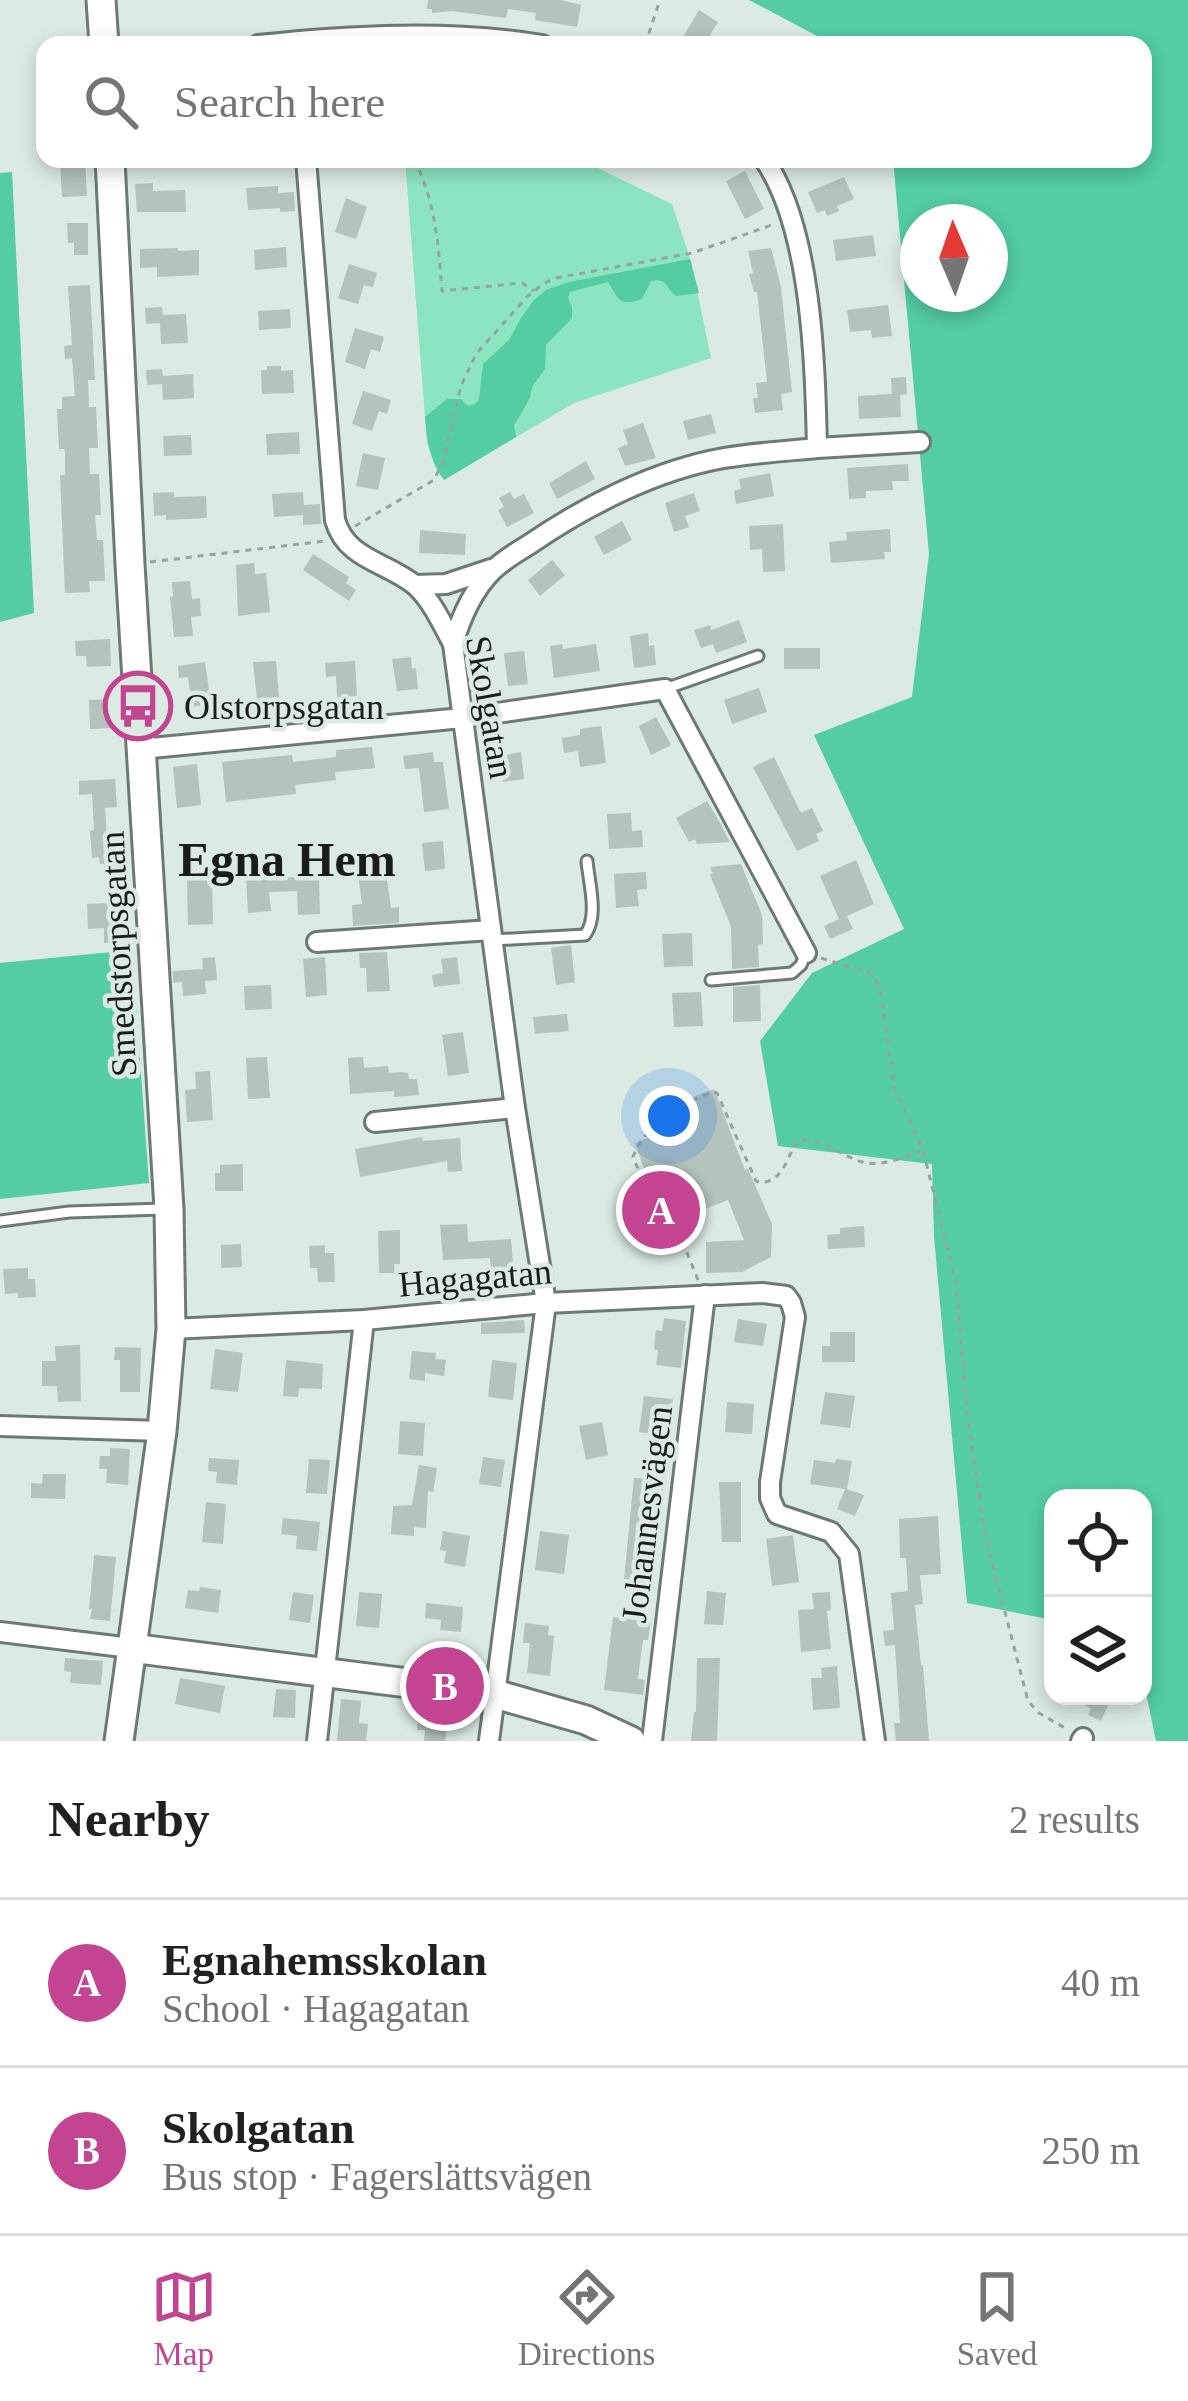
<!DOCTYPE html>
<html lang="en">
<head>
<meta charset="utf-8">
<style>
  body { margin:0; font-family:"Times New Roman",serif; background:#f6f6f6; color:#202124 }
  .controls { position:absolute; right:36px; bottom:36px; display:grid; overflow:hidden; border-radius:24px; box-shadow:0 6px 18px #0003 }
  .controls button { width:108px; height:108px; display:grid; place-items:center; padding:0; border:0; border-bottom:3px solid #e0e0e0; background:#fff; color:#202124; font:60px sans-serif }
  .compass { position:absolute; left:900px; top:204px; width:108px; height:108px; border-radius:50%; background:#fff; box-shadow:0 6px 18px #0003; rotate:358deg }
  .you { position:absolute; left:669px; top:1116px; width:42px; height:42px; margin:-30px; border:9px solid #fff; border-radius:50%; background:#1a73e8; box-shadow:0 0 0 18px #1a73e833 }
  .badge { display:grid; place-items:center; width:78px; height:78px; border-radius:50%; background:#c34592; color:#fff; font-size:39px; font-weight:700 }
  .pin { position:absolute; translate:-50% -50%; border:6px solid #fff; box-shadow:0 3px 12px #0006 }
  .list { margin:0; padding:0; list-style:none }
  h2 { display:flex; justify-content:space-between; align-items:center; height:156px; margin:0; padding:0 48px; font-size:51px }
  h2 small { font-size:39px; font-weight:400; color:#757577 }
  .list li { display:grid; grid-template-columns:78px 1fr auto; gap:36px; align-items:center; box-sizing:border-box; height:168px; padding:0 48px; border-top:3px solid #e0e0e0 }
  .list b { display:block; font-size:45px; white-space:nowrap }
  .list p { margin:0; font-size:39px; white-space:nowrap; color:#757577 }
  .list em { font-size:39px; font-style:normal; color:#757577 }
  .icon { flex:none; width:66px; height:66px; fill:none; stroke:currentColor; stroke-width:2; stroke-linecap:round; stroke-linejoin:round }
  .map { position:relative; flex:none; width:1188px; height:1741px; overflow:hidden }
  .search { position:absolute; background:#fff; box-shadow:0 6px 18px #0003; left:36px; right:36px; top:36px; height:132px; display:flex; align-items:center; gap:30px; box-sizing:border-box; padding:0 42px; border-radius:24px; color:#757577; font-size:45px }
  .sheet { height:492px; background:#fff }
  nav { display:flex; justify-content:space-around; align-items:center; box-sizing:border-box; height:168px; border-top:3px solid #e0e0e0; background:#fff; font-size:33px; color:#757577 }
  nav a { display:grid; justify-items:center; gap:6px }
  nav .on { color:#c34592 }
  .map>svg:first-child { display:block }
  .green { fill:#8ce5c1 }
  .forest { fill:#53cda1; fill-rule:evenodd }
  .building { fill:#b4c3bc }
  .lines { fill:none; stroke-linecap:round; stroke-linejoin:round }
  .lane-casing { stroke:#6d7a74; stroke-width:15 }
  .street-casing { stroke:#6d7a74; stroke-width:24 }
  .secondary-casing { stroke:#6d7a74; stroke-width:33 }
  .path { stroke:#97a39d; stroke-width:3; stroke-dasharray:6 6; stroke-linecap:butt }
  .lane { stroke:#fff; stroke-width:9 }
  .street { stroke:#fff; stroke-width:18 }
  .secondary { stroke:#fff; stroke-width:27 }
  .labels { text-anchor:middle; stroke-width:9; stroke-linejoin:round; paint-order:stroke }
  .poi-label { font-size:36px; fill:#181d1b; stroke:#dbeae3; text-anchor:start }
  .street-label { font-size:36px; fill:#181d1b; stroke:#dbeae3 }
  .district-label { font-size:48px; font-weight:bold; fill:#181d1b; stroke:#dbeae3 }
</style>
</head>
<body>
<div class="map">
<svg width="1188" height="1741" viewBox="0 0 1188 1741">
  <rect width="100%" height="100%" fill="#dbeae3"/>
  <!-- green -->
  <path class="green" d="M405,159H579L672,204L691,261L711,358L574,403L444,480L435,467L427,443Z"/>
  <!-- forest -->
  <g class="forest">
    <path d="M749,0H1188V1741H1156L1143,1678V1498H1053V1620L967,1603L934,1236L932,1164L778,1146L760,1041L812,973L904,929L814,735L912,697L929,554L893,159H1143V45H826L819,37ZM918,222H990V294H918Z"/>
    <path d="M12,172L34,613L0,622V173Z"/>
    <path d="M690,259L699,293L676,296C665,288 669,278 651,281L642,299C618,307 620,300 608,282L570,292L568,298L572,307V318L546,345L545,369L532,387L530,398L514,426L516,437L444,480C430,460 427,441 425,417L447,399H461L468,406L475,404L479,399L483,364L509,340L521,318L534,300L546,290L569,282Z"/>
    <path d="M132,950L149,1183L0,1199V963Z"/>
  </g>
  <!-- building -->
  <g class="building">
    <path d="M428,0H561L581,5L577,27L535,20L536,13L508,9L506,18L451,11L432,13V9H427Z"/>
    <path d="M699,10L718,22L704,45H678Z"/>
    <path d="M60,159L85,160L87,196L62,197Z"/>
    <path d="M745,171L764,209L745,219L726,181Z"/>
    <path d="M844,177L854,199L837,206L839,211L827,216L825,210L817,213L808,192Z"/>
    <path d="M153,183V191L185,190L186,212H137L135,184Z"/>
    <path d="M278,186V193L294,192L295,211L280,212V208L248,210L246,188Z"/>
    <path d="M346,198L367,207L356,239L335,232Z"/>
    <path d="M67,223H88V255H74V243H68Z"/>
    <path d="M873,235L876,256L836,261L833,240Z"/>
    <path d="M286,247L287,267L255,270L254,250Z"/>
    <path d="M178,248V251L199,250V275L157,277V267L140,268V249Z"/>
    <path d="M771,248L781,287L792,392L781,394L783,410L755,413L753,398H758L756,383L767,382L757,292H754L749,274L753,273L748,251Z"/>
    <path d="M349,264L377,273L373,287L364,285L358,304L338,298Z"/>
    <path d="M90,285L95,380H88L89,407H96L98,448H89L90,474H99L101,515H95L97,540H103L105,581H89L90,592L65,593L60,475H65V449H59L57,409H62V397L75,396L72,358L65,359L64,346L72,345L68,286Z"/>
    <path d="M888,305L892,336L872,338L871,330L850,332L847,310Z"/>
    <path d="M162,307L163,315L186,314L188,343L161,344L160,323L146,324L145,308Z"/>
    <path d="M290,309L291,328L259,330L258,311Z"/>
    <path d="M355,328L384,337L380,352L371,349L365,369L345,362Z"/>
    <path d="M267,366H281V371L293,370L294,393L262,394L261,370H267Z"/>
    <path d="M162,369L163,376L193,374L194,398L163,400L162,384L147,385L146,370Z"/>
    <path d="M906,377L907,394L900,395L901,417L859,419L858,396L892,394L891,378Z"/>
    <path d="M363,391L391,400L387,414L379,411L372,431L352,424Z"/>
    <path d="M711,414L716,433L688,440L683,421Z"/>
    <path d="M643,423L656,458L625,466L618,448L628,444L623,430Z"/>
    <path d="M299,432L300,454L267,455L266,434Z"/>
    <path d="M191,435L192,455L164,456L163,436Z"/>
    <path d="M363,453L385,458L378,490L356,486Z"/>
    <path d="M586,461L595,479L557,499L549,483Z"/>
    <path d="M908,464L909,481H892L893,490L866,491V498L849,499L847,468Z"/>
    <path d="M770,473L774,496L736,504L734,491L741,489L739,479Z"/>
    <path d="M174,492V497L206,496L207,518L166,520V515L154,516L153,493Z"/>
    <path d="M303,492L304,505L320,504L321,524L303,525V515L274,517L272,494Z"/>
    <path d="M510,492L514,499L524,494L534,513L507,527L498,510L504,507L499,498Z"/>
    <path d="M694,493L700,511L685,516L689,527L674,532L665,503Z"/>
    <path d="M622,521L632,540L604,555L594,537Z"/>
    <path d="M783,524L785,571L763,572L762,549L750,550L749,526Z"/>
    <path d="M890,529L891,552H884L885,559L831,563L829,542L847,540L846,532Z"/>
    <path d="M420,530L466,534L465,555L419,553Z"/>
    <path d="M313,554L349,577L346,583L356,590L349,601L303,570Z"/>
    <path d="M552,560L565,575L540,596L528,580Z"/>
    <path d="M254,563L255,574L266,573L270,612L238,616L236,565Z"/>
    <path d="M190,581L192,599L200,598L201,616L191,617L193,636L174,637L170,597L173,596L172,582Z"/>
    <path d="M739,620L747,642L716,653L713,644L701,648L694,630L710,625L711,630Z"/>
    <path d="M648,633L649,646L654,645L656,665L634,668L630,636Z"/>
    <path d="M110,639L111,666L87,667L86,656H76L75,641Z"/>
    <path d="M562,644L563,649L596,644L600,671L554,678L550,646Z"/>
    <rect x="784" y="648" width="36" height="21"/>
    <path d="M524,651L528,684L508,686L504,653Z"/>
    <path d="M411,657L412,669L416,668L418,689L397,691L392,659Z"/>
    <path d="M276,661L279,697L257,699L253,662Z"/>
    <path d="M355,661L357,696L337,697L336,676L326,677L325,663Z"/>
    <path d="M205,662L211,704L192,707L188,677L179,678L178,666Z"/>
    <path d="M759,688L767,712L732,724L724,700Z"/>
    <path d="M113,699L114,728L90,729L89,700Z"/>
    <path d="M656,717L671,745L651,755L639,726Z"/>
    <path d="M601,726L606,763L580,767L578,751L564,753L562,738L580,735V729Z"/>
    <path d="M372,747L375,768L335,772L336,780L295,785L296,794L226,802L222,762L292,755L293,762L336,757V750Z"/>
    <path d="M433,752L434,762H443L449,809L424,812L419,768L405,769L403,756Z"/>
    <path d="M521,752L524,779L503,782L500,756Z"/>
    <path d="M774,757L801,813L812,808L823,831L816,834L819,841L797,851L753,767Z"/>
    <path d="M197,764L201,805L177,808L173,767Z"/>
    <path d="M115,779L117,807L105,808L107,838L120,837L122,862L100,864L99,857L92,858L90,831L94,830L92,794L79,795V781Z"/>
    <path d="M707,801L718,819L730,842L697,844L695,839L689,842L676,818Z"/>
    <path d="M631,813L632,831L642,830L643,847L609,849L607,814Z"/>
    <path d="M443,841L445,869L425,871L422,843Z"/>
    <path d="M383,851L391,908L399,907V923L353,926L352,905L362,904L355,854Z"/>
    <path d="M856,860L874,904L847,916L853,929L830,939L824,926L839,919L820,876Z"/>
    <path d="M741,864L762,915L763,944L758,945L759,967L732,969L731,926L710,875L713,873L710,867Z"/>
    <path d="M646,872L647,889L637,890L639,906L616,908L614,874Z"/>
    <path d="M268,874L269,878L319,876L320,914L298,915L297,891L269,892L271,911L248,913L246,875Z"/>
    <path d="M187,878H212L213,924L188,925Z"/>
    <path d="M109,903L111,926L123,925L124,942L104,943V928L88,929L87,904Z"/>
    <path d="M692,933L693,966L664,967L662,934Z"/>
    <path d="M571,945L575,982L556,985L551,948Z"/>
    <path d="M387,952L390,991L367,992L366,968H360L359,953Z"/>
    <path d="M215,957L217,980L205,981L206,994L183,996L182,982L173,983V971L203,969L202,958Z"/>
    <path d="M325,957L327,995L306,997L303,959Z"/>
    <path d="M457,957L460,984L434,987L432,975L443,973L441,959Z"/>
    <path d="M271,985L272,1009L245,1010L244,986Z"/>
    <path d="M760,985L761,1021L733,1022V987Z"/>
    <path d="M701,992L703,1026L674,1027L672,993Z"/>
    <path d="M567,1014L569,1031L535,1034L533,1017Z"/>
    <path d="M463,1032L469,1073L448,1076L442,1035Z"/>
    <path d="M267,1057L270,1098L248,1099L246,1058Z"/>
    <path d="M363,1057L364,1068L388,1066L389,1073L402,1072L408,1073L409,1079H417L419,1095L394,1097V1091L350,1094L348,1058Z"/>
    <path d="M210,1071L213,1120L187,1122L185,1090L196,1089L195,1072Z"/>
    <path d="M714,1089L745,1170L748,1169L772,1224L771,1257L742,1272L706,1273V1242L744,1240L728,1200L686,1216L672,1178L650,1186L635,1143L693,1120L685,1100Z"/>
    <path d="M422,1137L423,1141L460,1138L462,1171L448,1172L447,1161L360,1177L355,1149Z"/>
    <path d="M243,1164V1191H215V1173H220V1165Z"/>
    <path d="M467,1224L468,1242L511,1239L514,1275L491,1277L490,1258L443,1260L440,1225Z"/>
    <path d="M864,1226L865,1247L828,1249L827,1235L840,1234V1228Z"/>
    <path d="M400,1230V1264H394L395,1273H379L378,1231Z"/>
    <path d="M241,1244L242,1267L221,1268V1245Z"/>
    <path d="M325,1245V1253H334L335,1282H318L317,1268H310L309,1246Z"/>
    <path d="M28,1268V1279H35L36,1297L18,1298V1293L5,1294L3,1269Z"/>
    <path d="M664,1318L686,1321L681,1368L656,1365L658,1350L654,1349L656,1330L662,1331Z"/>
    <path d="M738,1319L767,1324L763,1346L734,1342Z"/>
    <path d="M524,1320L525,1333L481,1334V1323Z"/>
    <path d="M830,1332H855V1362H822V1346H830Z"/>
    <path d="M80,1345L81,1401L58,1402L57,1386H42V1361H56L55,1346Z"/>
    <path d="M115,1347L141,1348L140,1392H120V1360H114Z"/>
    <path d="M215,1349L243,1353L238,1392L210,1389Z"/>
    <path d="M412,1351L436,1353L435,1359L446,1360L444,1376L425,1373V1381L409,1379Z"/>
    <path d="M286,1360L323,1364L322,1389L299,1388L298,1397L283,1396Z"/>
    <path d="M492,1360L517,1363L513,1400L488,1397Z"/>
    <path d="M825,1392L855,1396L850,1428L820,1424Z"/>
    <path d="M644,1396L673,1399L666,1436L639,1432Z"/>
    <path d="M727,1402L754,1404L752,1434L725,1432Z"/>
    <path d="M400,1421L425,1423L423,1456L398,1454Z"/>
    <path d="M602,1422L608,1455L586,1460L579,1426Z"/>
    <path d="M110,1448L130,1449L128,1485L106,1483L107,1469H99L100,1456H110Z"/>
    <path d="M483,1457L505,1460L501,1487L479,1484Z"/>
    <path d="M209,1458L239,1460L237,1485L216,1483L217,1472L208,1471Z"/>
    <path d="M309,1459L330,1460L327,1494L306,1493Z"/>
    <path d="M836,1459L852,1461L847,1489L864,1495L855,1516L837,1509L845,1489L810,1484L814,1460L835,1463Z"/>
    <path d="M419,1465L437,1468L433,1492L428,1491L426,1528L414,1527V1536L391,1534L393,1506L412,1505Z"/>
    <path d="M647,1468L665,1470L654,1583L624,1579L634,1478L646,1479Z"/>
    <path d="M43,1474H66L65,1499L31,1498V1483L42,1484Z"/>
    <path d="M719,1482H741V1542H722Z"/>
    <path d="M206,1502L226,1504L223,1544L202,1542Z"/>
    <path d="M938,1516L941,1574L920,1575L923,1604L915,1605L921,1665H923L929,1741H896L894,1723H900L895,1645L885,1646L883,1631L894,1630L891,1593L908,1591L906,1558H900L899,1519Z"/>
    <path d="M283,1518L320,1522L317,1551L296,1549L297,1536L281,1534Z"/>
    <path d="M443,1531L470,1536L465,1567L444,1563L446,1551L440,1550Z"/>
    <path d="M540,1531L569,1535L564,1574L535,1570Z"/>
    <path d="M793,1535L799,1582L772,1586L766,1539Z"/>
    <path d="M94,1555L116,1557L110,1621L90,1619L92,1609H89Z"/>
    <path d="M200,1587L221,1590L218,1613L185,1608L188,1590L199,1591Z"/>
    <path d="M707,1591L726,1593L723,1625L704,1624Z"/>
    <path d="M293,1592L314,1595L310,1623L289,1620Z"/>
    <path d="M359,1592L382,1594L379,1628L356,1626Z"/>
    <path d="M830,1592L831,1610L827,1611L831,1649L801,1652L798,1610L814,1609L812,1593Z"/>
    <path d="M426,1603L463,1607L461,1632L440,1630L441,1620L425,1618Z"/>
    <path d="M613,1617L651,1622L648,1640H643L639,1669L638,1679L645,1680L643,1695L604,1690Z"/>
    <path d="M525,1623L549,1626L548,1635L554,1636L550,1676L527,1673L530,1643H523Z"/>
    <path d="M65,1658L103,1661L101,1685L70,1683L71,1672L64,1671Z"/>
    <path d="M697,1658H720L717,1741H691L694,1712H696Z"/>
    <path d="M837,1666L840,1708L813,1710L811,1678H822L821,1668Z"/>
    <path d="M180,1678L225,1686L220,1713L175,1704Z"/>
    <path d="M276,1689L296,1690L295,1718L273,1717Z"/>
    <path d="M1062,1696H1099L1110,1701L1101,1721L1088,1715L1091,1708Z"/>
    <path d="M341,1699L361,1701L359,1723L368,1724L366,1741H337Z"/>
    <path d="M418,1715L448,1719L445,1741H424L425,1730H417Z"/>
  </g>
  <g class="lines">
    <defs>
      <g id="lane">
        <path d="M665,689L758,656"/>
        <path d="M493,940L585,935C599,916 589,884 587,861"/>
        <path d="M711,980L792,973L801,965L806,953"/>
        <path d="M0,1221L69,1212L163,1209"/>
      </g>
      <g id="street">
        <path d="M258,45C351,35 450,30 542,45"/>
        <path d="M306,159L335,520C346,560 388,562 416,586C432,601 443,625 453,644L515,1108L546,1303L489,1741"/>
        <path d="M817,448L920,442"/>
        <path d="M415,585L446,584L491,569"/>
        <path d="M453,644C461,617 472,591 492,571C503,560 517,552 530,544C587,505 656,470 724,458C754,453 786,451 817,448C815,363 812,229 764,159"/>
        <path d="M141,749L462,718L665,689L806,953"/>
        <path d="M317,942L491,930"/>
        <path d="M375,1122L515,1108"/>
        <path d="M171,1329L364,1320L546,1303L762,1293L786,1296L791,1303L795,1317L770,1482V1498L777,1514L831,1532L849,1554L875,1741"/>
        <path d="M0,1426L162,1431"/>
        <path d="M0,1632L131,1648"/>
        <path d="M317,1741L364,1320"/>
        <path d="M652,1741L705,1295"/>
        <path d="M1081,1741L1083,1738"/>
      </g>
      <g id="secondary">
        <path d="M101,0L104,45"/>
        <path d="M110,159L130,564L169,1209L171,1329L162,1431L119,1741"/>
        <path d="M131,1648L495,1694L586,1720L631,1741"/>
      </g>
    </defs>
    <!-- lane casing -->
    <use href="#lane" class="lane-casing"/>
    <!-- street casing -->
    <use href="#street" class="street-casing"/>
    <!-- secondary casing -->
    <use href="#secondary" class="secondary-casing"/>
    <!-- path -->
    <g class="path">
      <path d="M645,45L660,0"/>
      <path d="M414,159C436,204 438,242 442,291L522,283L534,291"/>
      <path d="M355,526L434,480L442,464L461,386L476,354L528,296L543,284L556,278L692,253L772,225"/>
      <path d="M150,562L325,541"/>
      <path d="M821,958L870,973L876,979L881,995L894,1087L923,1150L956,1283L967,1412L985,1535L1028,1701L1039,1713L1065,1728"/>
      <path d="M698,1280L670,1210L653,1204L633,1157C646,1123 681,1103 714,1092L717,1093L756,1181C780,1188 788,1158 796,1141C822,1136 838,1155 862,1162C880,1167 903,1158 921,1151"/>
    </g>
    <!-- lane -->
    <use href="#lane" class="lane"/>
    <!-- street -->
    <use href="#street" class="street"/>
    <!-- secondary -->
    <use href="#secondary" class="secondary"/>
  </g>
  <!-- icons -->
  <defs>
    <symbol id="bus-ring" viewBox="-11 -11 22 22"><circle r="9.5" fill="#dbeae3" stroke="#c34592" stroke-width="1.5"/><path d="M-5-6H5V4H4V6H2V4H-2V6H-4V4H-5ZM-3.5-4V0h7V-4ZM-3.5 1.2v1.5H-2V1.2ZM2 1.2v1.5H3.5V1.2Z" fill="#c34592"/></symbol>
  </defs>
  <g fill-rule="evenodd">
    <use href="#bus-ring" x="100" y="668" width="76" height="76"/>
  </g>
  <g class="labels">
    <!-- poi labels -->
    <g class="poi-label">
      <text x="184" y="719">Olstorpsgatan</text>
    </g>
    <!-- street labels -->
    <g class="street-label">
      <text transform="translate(491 707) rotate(80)" y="13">Skolgatan</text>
      <text transform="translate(117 954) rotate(-93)" y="13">Smedstorpsgatan</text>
      <text transform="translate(475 1277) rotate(-5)" y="13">Hagagatan</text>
      <text transform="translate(646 1514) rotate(-83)" y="13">Johannesvägen</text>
    </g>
    <!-- district labels -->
    <g class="district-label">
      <text x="287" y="876">Egna Hem</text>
    </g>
  </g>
</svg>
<div class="controls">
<button><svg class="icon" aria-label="locate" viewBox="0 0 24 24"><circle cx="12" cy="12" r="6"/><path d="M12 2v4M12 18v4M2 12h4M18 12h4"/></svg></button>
<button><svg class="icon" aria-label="layers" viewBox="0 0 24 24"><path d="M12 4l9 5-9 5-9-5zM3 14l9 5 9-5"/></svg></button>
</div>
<svg class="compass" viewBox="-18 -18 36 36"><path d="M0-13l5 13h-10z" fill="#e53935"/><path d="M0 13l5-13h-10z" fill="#757577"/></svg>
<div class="you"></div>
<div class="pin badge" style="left:661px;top:1210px">A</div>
<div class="pin badge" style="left:445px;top:1686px">B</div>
<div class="search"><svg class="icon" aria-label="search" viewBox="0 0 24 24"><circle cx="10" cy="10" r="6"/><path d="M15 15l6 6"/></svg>Search here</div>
</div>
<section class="sheet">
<h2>Nearby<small>2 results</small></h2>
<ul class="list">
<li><span class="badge">A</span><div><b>Egnahemsskolan</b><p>School · Hagagatan</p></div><em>40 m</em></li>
<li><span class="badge">B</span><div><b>Skolgatan</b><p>Bus stop · Fagerslättsvägen</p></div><em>250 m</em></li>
</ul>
</section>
<nav>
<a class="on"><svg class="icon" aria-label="map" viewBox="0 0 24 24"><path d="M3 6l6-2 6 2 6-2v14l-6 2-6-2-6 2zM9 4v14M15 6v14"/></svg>Map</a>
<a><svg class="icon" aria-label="directions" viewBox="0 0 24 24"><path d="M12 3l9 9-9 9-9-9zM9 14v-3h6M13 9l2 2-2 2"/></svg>Directions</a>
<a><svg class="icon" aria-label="saved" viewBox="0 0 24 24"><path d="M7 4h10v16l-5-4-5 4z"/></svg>Saved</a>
</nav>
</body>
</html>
